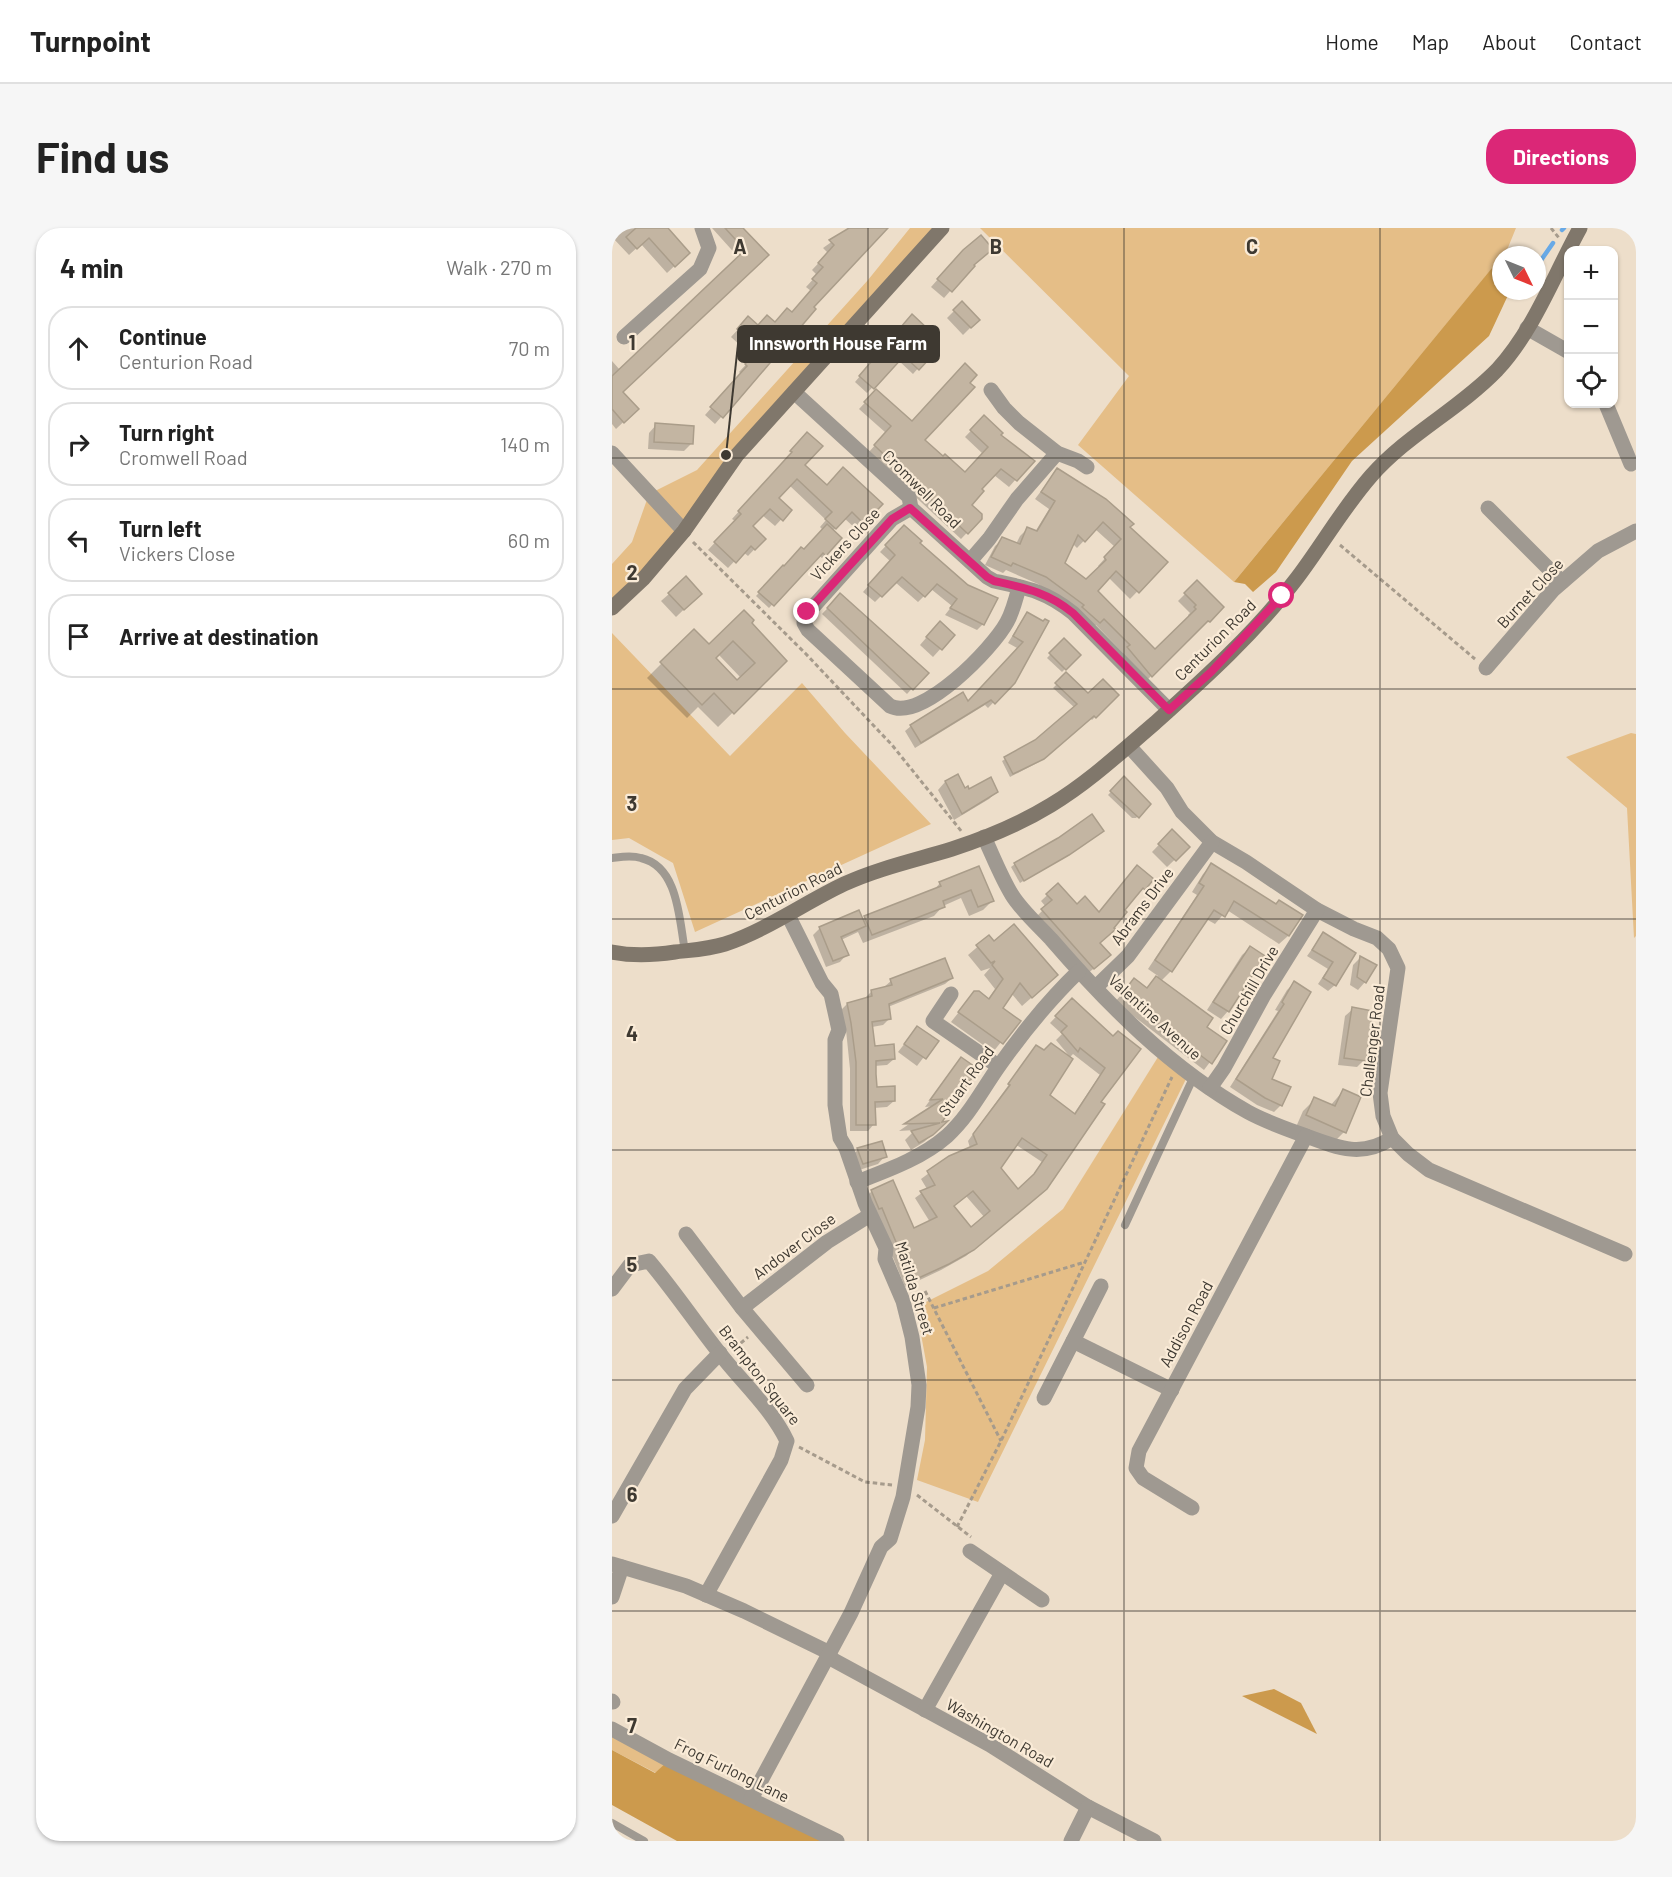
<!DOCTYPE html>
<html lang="en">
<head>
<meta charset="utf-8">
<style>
  body { margin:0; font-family:Barlow,sans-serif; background:#f6f6f6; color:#222 }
  .controls { position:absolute; right:18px; top:18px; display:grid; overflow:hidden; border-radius:12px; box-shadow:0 2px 4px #0004 }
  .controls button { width:54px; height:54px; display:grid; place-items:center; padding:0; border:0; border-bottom:2px solid #e0e0e0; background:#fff; color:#222; font:30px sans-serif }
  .compass { position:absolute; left:880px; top:18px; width:54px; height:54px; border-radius:50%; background:#fff; box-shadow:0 2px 4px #0004; rotate:133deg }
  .stop { position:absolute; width:18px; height:18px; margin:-14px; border:4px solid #db2777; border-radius:50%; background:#fff }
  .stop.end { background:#db2777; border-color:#fff; box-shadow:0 2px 6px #0008 }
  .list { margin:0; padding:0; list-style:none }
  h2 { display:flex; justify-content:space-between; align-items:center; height:78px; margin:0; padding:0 24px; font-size:26px }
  h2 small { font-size:20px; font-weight:400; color:#767676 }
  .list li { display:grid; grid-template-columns:39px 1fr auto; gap:18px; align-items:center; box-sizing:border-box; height:84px; margin:0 12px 12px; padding:0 12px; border:2px solid #e0e0e0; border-radius:24px }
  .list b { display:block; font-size:22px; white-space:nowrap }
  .list p { margin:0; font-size:20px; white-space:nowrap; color:#767676 }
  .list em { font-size:20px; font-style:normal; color:#767676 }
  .icon { flex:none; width:33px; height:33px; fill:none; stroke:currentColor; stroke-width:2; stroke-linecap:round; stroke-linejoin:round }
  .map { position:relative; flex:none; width:1024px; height:1613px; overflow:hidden; border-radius:24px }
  header { display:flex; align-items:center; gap:36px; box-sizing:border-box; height:84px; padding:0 30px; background:#fff; border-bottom:2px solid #e0e0e0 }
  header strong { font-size:28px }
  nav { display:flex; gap:33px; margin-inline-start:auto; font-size:21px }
  .intro { display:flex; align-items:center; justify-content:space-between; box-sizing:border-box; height:144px; padding:0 36px }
  h1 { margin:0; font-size:42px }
  .button { padding:15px 27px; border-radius:24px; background:#db2777; color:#fff; font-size:21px; font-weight:700 }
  main { display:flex; gap:36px; padding:0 36px }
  aside { flex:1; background:#fff; border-radius:24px; box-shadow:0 2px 4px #0004 }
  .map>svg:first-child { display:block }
  .green { fill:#e5be87 }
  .forest { fill:#cc9a4d }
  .shadow { fill:#0003; fill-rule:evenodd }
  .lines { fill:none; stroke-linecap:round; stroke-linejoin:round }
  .stream { stroke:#68a9e6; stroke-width:4.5 }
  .building { fill:#c3b5a2; stroke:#aa9d8a; stroke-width:1.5; fill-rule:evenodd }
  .path { stroke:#a69b8c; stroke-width:3; stroke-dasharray:4.5 3; stroke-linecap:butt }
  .lane { stroke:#9f9991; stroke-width:8 }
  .street { stroke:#9f9991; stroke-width:15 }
  .secondary { stroke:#80776b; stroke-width:15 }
  .route { stroke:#db2777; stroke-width:8 }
  .grid { fill:none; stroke:#3e3931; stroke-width:1.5; stroke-opacity:0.55 }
  .labels { text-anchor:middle; stroke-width:4.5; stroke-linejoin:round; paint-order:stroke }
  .street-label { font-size:16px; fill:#3e3931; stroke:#faebd7 }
  .grid-label { font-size:20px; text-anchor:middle; font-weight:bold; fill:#3e3931; stroke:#faebd7; stroke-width:4.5; stroke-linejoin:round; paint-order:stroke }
  .leader { fill:none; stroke:#3e3931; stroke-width:2 }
  .callout-dot { fill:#3e3931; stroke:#faebd7; stroke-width:2 }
  .callout { fill:#3e3931; stroke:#3e3931; stroke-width:2 }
  .callout-label { font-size:18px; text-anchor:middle; font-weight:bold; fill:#fff }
</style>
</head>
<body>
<header>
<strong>Turnpoint</strong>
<nav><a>Home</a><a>Map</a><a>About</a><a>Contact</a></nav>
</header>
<div class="intro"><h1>Find us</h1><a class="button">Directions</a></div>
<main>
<aside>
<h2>4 min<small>Walk · 270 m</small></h2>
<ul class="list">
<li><svg class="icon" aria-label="ahead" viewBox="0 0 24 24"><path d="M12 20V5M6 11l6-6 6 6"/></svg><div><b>Continue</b><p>Centurion Road</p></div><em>70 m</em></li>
<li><svg class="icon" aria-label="right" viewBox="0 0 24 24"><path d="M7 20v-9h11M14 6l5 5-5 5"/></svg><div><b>Turn right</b><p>Cromwell Road</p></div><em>140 m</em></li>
<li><svg class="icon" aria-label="left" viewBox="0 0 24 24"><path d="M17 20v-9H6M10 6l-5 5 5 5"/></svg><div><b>Turn left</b><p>Vickers Close</p></div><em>60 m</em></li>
<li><svg class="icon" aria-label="arrive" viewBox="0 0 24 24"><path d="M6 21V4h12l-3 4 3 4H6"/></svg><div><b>Arrive at destination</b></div></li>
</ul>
</aside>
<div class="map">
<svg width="1024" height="1613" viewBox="0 0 1024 1613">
  <rect width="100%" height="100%" fill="#eddeca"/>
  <!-- green -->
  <g class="green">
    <path d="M298,0H330L0,380V336L20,314L37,266L85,242L256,52Z"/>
    <path d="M368,0H904L895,22L622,354L466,217L517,148Z"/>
    <path d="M0,405L118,528L190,455L233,505L319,596L83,704L61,635L17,610L0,612Z"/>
    <path d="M1019,505L1024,506V708L1022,710L1015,580L954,529Z"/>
    <path d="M546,829L574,851L366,1274L305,1252L313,1212L315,1139L304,1079L376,1043L451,981Z"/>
    <path d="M0,1501L57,1532L44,1545L0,1522Z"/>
  </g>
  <!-- forest -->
  <g class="forest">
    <path d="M889,29V63H898L877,108L740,233L664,344L641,364L633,356L622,354Z"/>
    <path d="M662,1461L689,1475L705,1506L630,1468Z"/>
    <path d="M0,1522L43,1545L57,1532L225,1613H65L0,1577Z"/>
  </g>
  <!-- shadow -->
  <g class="shadow">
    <path d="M0,0H54L76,25L55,45L29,16L17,27L0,9Z"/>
    <path d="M100,0H129L154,27L9,164L23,183L4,201L0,196V133L8,142L127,30Z"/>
    <path d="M239,0H272L200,79L202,81L103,196L93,187L129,146L127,144L141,129L119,109L130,97L145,98L163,96L179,86L199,63L194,59L205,47L200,42L216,25L211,20Z"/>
    <path d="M344,31L360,38L332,70L319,59Z"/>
    <path d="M350,75L366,92L351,107L335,90Z"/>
    <path d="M295,93L301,117L315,130L301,146L286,132L255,165L243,154Z"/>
    <path d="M264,163L311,212L353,246L371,226L353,209L372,189L387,207L420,233L397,259L382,247L368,261L357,277L370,289L349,311L256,225L274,205L247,181Z"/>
    <path d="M44,197L79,216L72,223L36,221L37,205Z"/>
    <path d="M196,206L191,237L214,259L269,276L244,301L232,290L221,303L228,310L210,330L206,327L157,380L144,368L171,339L192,323L211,302L208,299L214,292L177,257L165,270L178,282L163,298L150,287L139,298L152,311L136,328L131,324L116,340L96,322L123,293L120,291Z"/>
    <path d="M445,242L516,299L554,334L518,371L496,349L484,363L543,423L577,389L576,387L578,385L566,373L585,354L610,379L532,455L509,428L511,425L484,397L479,401L466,385L426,356L394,342L391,345L373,337L383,318L391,311L404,316L408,308L415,301L423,304L437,281L423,271ZM483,301L503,319L486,338L488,340L474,353L451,335L460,315L465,320Z"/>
    <path d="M292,299L371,396L365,402L333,387L340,378L319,361L306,374L283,354L263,374L251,364L278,333L268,324Z"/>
    <path d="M74,351L88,366L64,389L49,373Z"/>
    <path d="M228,367L314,445L295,466L210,386Z"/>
    <path d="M415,386L431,395L401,454L376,480L373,477L303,520L293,503L299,498L356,475L407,421L396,415L410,392Z"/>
    <path d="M138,395L173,433L106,499L86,479L75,490L35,450L82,403L97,419ZM106,426L129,450L125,454L102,430Z"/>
    <path d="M320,403L341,407L321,429L308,417Z"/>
    <path d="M452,412L467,427L450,444L435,430Z"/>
    <path d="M455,446L476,468L505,467L480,492L478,490L427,534L398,549L390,533L424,513L463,480L441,460Z"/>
    <path d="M345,548L352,562L384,564L377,571L342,592L326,562L333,554Z"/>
    <path d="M512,550L537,576L524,590H520L496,567Z"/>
    <path d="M490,603L408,655L399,639L403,636Z"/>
    <path d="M560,603L576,619L555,639L540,624Z"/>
    <path d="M600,637L664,677L688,687L676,708L667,716L615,682L603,696L594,691L559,743L549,753L593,800L613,814L592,842L503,774L522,752L534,762L546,748L536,741L585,667L580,664L591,646Z"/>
    <path d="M367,640L380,673L371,682L357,688L349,670L331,678L322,688L251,715L246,704L229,712L235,726L228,734L214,739L201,707L208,700L250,692L253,689L322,662L328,655Z"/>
    <path d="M539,651L526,667L525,665L486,715L491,733L475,746L425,688L434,679L429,673L446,657L465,678L486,685Z"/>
    <path d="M711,706L742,726L723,757L716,763L706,756L716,741L695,728Z"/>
    <path d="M377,709L435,756L410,778L399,765L389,781L406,793L381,824L339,794L362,765L376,771L383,761L372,747L378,740L369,743L356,727Z"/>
    <path d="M638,720L616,783L609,791L595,782L630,727Z"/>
    <path d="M748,730L753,754L746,762L738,757L741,737Z"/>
    <path d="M340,750L333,756L276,779L278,790L271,797L260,799L262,820L282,831L275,837L262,838L263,860L282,873L275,879L262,880V896L256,903H238V841L234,802L229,782L235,776L254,772L253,770L260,763L272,759L279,753Z"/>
    <path d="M682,755L659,831L658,851L669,877L662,884L645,877L618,859L666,783L663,782L675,762Z"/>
    <path d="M460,772L501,810L487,874L428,965L354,1028L329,1042L293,1059L263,985L253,970L260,963L301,1002L318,994L303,970L315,961L309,951L337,930L358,920L356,913L424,819L436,868L461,887L488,847L461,826L458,829L444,812L450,806L438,795ZM403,916L430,934L417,953L406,963L387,940ZM354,968L373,990L359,1001L341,979Z"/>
    <path d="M741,781L752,832L745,839L726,837L733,788Z"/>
    <path d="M305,800L324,813L305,838L286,824Z"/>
    <path d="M349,831L364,841L327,896L326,901L312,914L299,922L293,912L303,902L287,903L323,878L313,879Z"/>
    <path d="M731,863L732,904L721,915L684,899L691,883L703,871L718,878Z"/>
    <path d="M246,922L273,928L266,936L244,943L238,929Z"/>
  </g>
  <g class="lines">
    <!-- stream -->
    <g class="stream">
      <path d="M950,2L952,0"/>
      <path d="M925,38L941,15"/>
    </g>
  </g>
  <!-- building -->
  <g class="building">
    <path d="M24,0H56L78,25L63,39L37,10L25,21L14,9Z"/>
    <path d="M113,0H131L157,27L11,164L27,181L12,195L0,181V148L133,22Z"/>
    <path d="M237,0H276L202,79L204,81L111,190L98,179L135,138L133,136L147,121L125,101L136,88L146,97L155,87L163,94L175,80L180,84L205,55L200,51L211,39L206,35L222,17L217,12Z"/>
    <path d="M369,7L381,21L362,37L363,38L340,64L325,51L351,22Z"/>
    <path d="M350,73L368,92L359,100L341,82Z"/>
    <path d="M300,86L317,102L304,117L318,130L307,142L292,128L262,161L247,148Z"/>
    <path d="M353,135L365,147L358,155L363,159L313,212L331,228L333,226L353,244L376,219L358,202L372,187L391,205L389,207L423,233L405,253L389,241L370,261L372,263L360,277L370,286V291L356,306L304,257L302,260L291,250L293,247L262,217L279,198L252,174L264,161L300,193Z"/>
    <path d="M43,195L82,198L81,216L42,214Z"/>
    <path d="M195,204L211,218L193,237L215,257L231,239L271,276L252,296L240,284L224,301L213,291L220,284L185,251L167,270L180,282L171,293L158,281L141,298L154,311L143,322L139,318L124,335L102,314L129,286L126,283L180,224L178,223Z"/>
    <path d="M445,240L494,271L522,296L518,299L556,334L527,365L504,343L486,363L543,421L584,381L582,379L584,377L572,365L585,352L612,379L598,394L596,393L540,449L515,419L518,417L492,391L488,395L470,379L472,377L434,349L401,335L399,338L379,329L390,309L408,316L415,299L425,303L443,273L429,264ZM491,294L509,311L492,329L494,332L474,351L453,335L466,307L473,314Z"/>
    <path d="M215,296L230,310L214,328L211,325L162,378L146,364L171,337L172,338L189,319L192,321Z"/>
    <path d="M292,297L310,313L308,315L356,357L386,370L372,397L338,380L345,371L325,356L313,369L290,349L270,369L256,357L283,327L273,317Z"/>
    <path d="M74,348L90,366L72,382L56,365Z"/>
    <path d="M228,365L317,445L301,462L215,380Z"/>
    <path d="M132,382L142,392L140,395L175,433L122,486L102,465L90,477L48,434L82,401L97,416ZM121,413L143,435L125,452L104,430Z"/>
    <path d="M415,384L431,393L433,391L437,393L403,455L383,476L379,472L309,515L298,497L351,464L356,473L411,414L401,408Z"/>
    <path d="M328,393L343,407L330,422L314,409Z"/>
    <path d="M452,410L469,427L454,442L437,425Z"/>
    <path d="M454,444L476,465L491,451L507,467L484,490L482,488L432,531L401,546L392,529L423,512L465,476L443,455Z"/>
    <path d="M346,546L353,560L356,558L357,561L379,549L386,564L350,586L333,553Z"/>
    <path d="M512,548L539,576L527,590L498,563Z"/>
    <path d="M480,586L492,603L457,627L412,653L402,635L446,610Z"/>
    <path d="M560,601L578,619L564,633L546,616Z"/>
    <path d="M599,635L664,676L667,672L691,687L677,708L622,673L613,689L602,682L560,744L543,732L592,658L587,655Z"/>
    <path d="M525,637L542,651L533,662L531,660L513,682L515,684L502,700L504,701L488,715L499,727L482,741L429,681L440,672L434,666L446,655L465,676L473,668L487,684Z"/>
    <path d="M367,638L382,673L366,679L359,662L331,673L333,679L260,707L252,688L329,658L327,654Z"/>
    <path d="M247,682L254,698L229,709L237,727L221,733L207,699Z"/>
    <path d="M402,696L446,747L420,770L408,755L391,780L409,793L391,816L346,784L362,763H367L377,771L391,751L380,737L383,733L379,735L364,717L377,707L382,713Z"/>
    <path d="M711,704L744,725L724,758L711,750L721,734L700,722Z"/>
    <path d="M638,718L653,728L617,784L601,774Z"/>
    <path d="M748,728L765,737L754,755L745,749Z"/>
    <path d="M333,730L341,750L277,776L279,791L260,794L263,818L282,816L283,831L264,833V846L265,859L283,858V873L263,874L264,897H244V834L239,795L235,775L260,768L259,762L280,757L278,751Z"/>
    <path d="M544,748L601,790L595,799L615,813L600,836L509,767L522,750L535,760Z"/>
    <path d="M682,753L699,764L661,830L668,833L660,851L679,859L670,878L653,870L624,851L672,776L670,774Z"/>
    <path d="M460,770L501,808L506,803L529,821L489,874L493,876L435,961L362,1022L337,1036L300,1053L270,980L267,981L259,962L281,952L302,1000L325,989L308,963L323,957L315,943L337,928L365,916L361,906L398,857L396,856L424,817L432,822L439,815L461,831L438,867L463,886L493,840L468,820L466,824L449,804L455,798L443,788ZM410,910L435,927L422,946L406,961L389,940ZM361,963L378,983L359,999L342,978Z"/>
    <path d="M740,779L761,783L754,833L732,830Z"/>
    <path d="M305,798L327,813L314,831L292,816Z"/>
    <path d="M349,829L366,841L330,894L336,893L321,907L307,915L299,903L328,895L292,896L331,871L318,872Z"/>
    <path d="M731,861L749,869L734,905L694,887L702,869L723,878Z"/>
    <path d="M270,913L275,929L251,936L245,920Z"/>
  </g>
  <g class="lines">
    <!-- path -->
    <g class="path">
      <path d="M939,0L947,10"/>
      <path d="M81,314L194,426L280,517L350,604"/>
      <path d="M728,317L863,431"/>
      <path d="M313,1063L389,1213"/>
      <path d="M322,1080L473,1034"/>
      <path d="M123,1120L136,1109"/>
      <path d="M187,1219L253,1254L280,1257"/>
      <path d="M305,1267L359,1309"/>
      <path d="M345,1299L389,1213L560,849"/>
    </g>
    <!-- lane -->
    <g class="lane">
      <path d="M0,630C9,629 19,627 29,630C67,639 67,692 73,723"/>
      <path d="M513,997L582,848"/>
      <path d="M0,1595L32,1613"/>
    </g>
    <!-- street -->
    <g class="street">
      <path d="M915,100L957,124"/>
      <path d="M12,109L88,41L97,20L90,0"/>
      <path d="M379,162L392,180L407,195L445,225L466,233L475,239"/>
      <path d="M182,164L297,269L299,280L375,349L382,353C415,360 434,363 461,385L557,482"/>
      <path d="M994,176L1019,236"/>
      <path d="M0,225L72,303"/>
      <path d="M299,280L280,291L192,389V395L196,402L278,478C310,494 381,420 395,394C401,383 404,371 407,359"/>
      <path d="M876,280L950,354"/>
      <path d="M358,333L377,311L405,271L445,225"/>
      <path d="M874,440L941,362L986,323L1024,303"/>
      <path d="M517,518L555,560L570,584L600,614L634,634L705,682L742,701L765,710L777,721L786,740L768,865L771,888L780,910L796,926L817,942L1013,1026"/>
      <path d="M372,609C381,628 389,649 400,667C410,683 426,697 439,711C496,777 559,841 636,884C654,894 675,901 694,908C726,920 750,930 780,910"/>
      <path d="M484,759L516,728L600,614"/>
      <path d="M339,766L321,793L386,838"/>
      <path d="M598,860L612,840L652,767L705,682"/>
      <path d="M245,954C276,942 310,930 335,908C357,888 370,862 387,838C411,804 437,772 467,743"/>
      <path d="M74,1006L130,1080L195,1157"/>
      <path d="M0,1061L18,1037L37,1033C64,1065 87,1100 113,1132C134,1158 160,1182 175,1213L169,1232L94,1367"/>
      <path d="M130,1080L215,1014L258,987"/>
      <path d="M461,1113L560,1162"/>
      <path d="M432,1170L489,1058"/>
      <path d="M580,1280L531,1250L524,1240L527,1223L694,908"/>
      <path d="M0,1288L73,1161L108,1125"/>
      <path d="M358,1323L430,1372"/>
      <path d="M0,1336L74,1358L132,1383L218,1425"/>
      <path d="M0,1369L10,1339"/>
      <path d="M216,1429L378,1517L476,1579L542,1613"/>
      <path d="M0,1473L1,1474"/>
      <path d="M313,1482L390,1345"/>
      <path d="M0,1501L57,1532L225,1613"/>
      <path d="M139,1571L239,1385L269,1319L278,1311L291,1269L306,1179L307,1157L300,1109L291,1073L273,1031L274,1020L253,975L234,920L228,910L223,877V812L227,802L219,766L210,755L176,687"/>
      <path d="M459,1613L476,1579"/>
    </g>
    <!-- secondary -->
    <g class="secondary">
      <path d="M0,380L32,350L72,303L125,227L330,0"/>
      <path d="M0,724C20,728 43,727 63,724C80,722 97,721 113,716C155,702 192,675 232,656C267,640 304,632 340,621C374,610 408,596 439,577C477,554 509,524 543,495C593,450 644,404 685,350C710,317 731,280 759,248C796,206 846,182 885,142C922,102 942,47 968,0"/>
    </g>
  </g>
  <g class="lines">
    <!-- route -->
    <path class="route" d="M195,384L280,291L298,280L375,349L382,353C413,360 435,364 461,385L557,482L599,444L670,368"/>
  </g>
  <!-- grid -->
  <path class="grid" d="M256,0V1613M512,0V1613M768,0V1613M0,230H1024M0,461H1024M0,691H1024M0,922H1024M0,1152H1024M0,1383H1024"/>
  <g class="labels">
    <!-- street labels -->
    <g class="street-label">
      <text transform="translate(310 261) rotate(45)" y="6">Cromwell Road</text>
      <text transform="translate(233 316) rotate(-47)" y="6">Vickers Close</text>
      <text transform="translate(918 365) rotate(-47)" y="6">Burnet Close</text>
      <text transform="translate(603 412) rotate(-45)" y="6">Centurion Road</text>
      <text transform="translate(181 663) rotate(-27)" y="6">Centurion Road</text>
      <text transform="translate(530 678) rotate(-53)" y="6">Abrams Drive</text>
      <text transform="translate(637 762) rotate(-60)" y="6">Churchill Drive</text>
      <text transform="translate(543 789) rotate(42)" y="6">Valentine Avenue</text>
      <text transform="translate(760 813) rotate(-83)" y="6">Challenger Road</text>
      <text transform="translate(354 853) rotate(-54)" y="6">Stuart Road</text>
      <text transform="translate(182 1018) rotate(-37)" y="6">Andover Close</text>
      <text transform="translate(303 1060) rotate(73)" y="6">Matilda Street</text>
      <text transform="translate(574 1096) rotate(-62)" y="6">Addison Road</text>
      <text transform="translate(148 1147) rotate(52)" y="6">Brampton Square</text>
      <text transform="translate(388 1505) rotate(30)" y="6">Washington Road</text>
      <text transform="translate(120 1542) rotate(26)" y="6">Frog Furlong Lane</text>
    </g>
  </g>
  <g class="grid-label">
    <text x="128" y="26">A</text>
    <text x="384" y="26">B</text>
    <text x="640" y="26">C</text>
    <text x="20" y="122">1</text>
    <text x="20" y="352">2</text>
    <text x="20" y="583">3</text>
    <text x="20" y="813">4</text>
    <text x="20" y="1044">5</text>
    <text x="20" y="1274">6</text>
    <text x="20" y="1505">7</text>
  </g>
  <!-- callouts -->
  <path class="leader" d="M114 227L126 116"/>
  <circle class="callout-dot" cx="114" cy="227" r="6"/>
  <rect class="callout" x="126" y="98" width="201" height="36" rx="6"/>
  <g class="callout-label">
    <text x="226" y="122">Innsworth House Farm</text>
  </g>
</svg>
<div class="controls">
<button>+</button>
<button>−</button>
<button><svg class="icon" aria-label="locate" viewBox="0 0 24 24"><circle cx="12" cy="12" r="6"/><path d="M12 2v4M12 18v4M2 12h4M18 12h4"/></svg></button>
</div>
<svg class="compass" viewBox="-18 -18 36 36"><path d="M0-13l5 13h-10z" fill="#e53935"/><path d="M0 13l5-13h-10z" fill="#767676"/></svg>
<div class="stop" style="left:670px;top:368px"></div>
<div class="stop end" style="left:195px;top:384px"></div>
</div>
</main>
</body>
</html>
